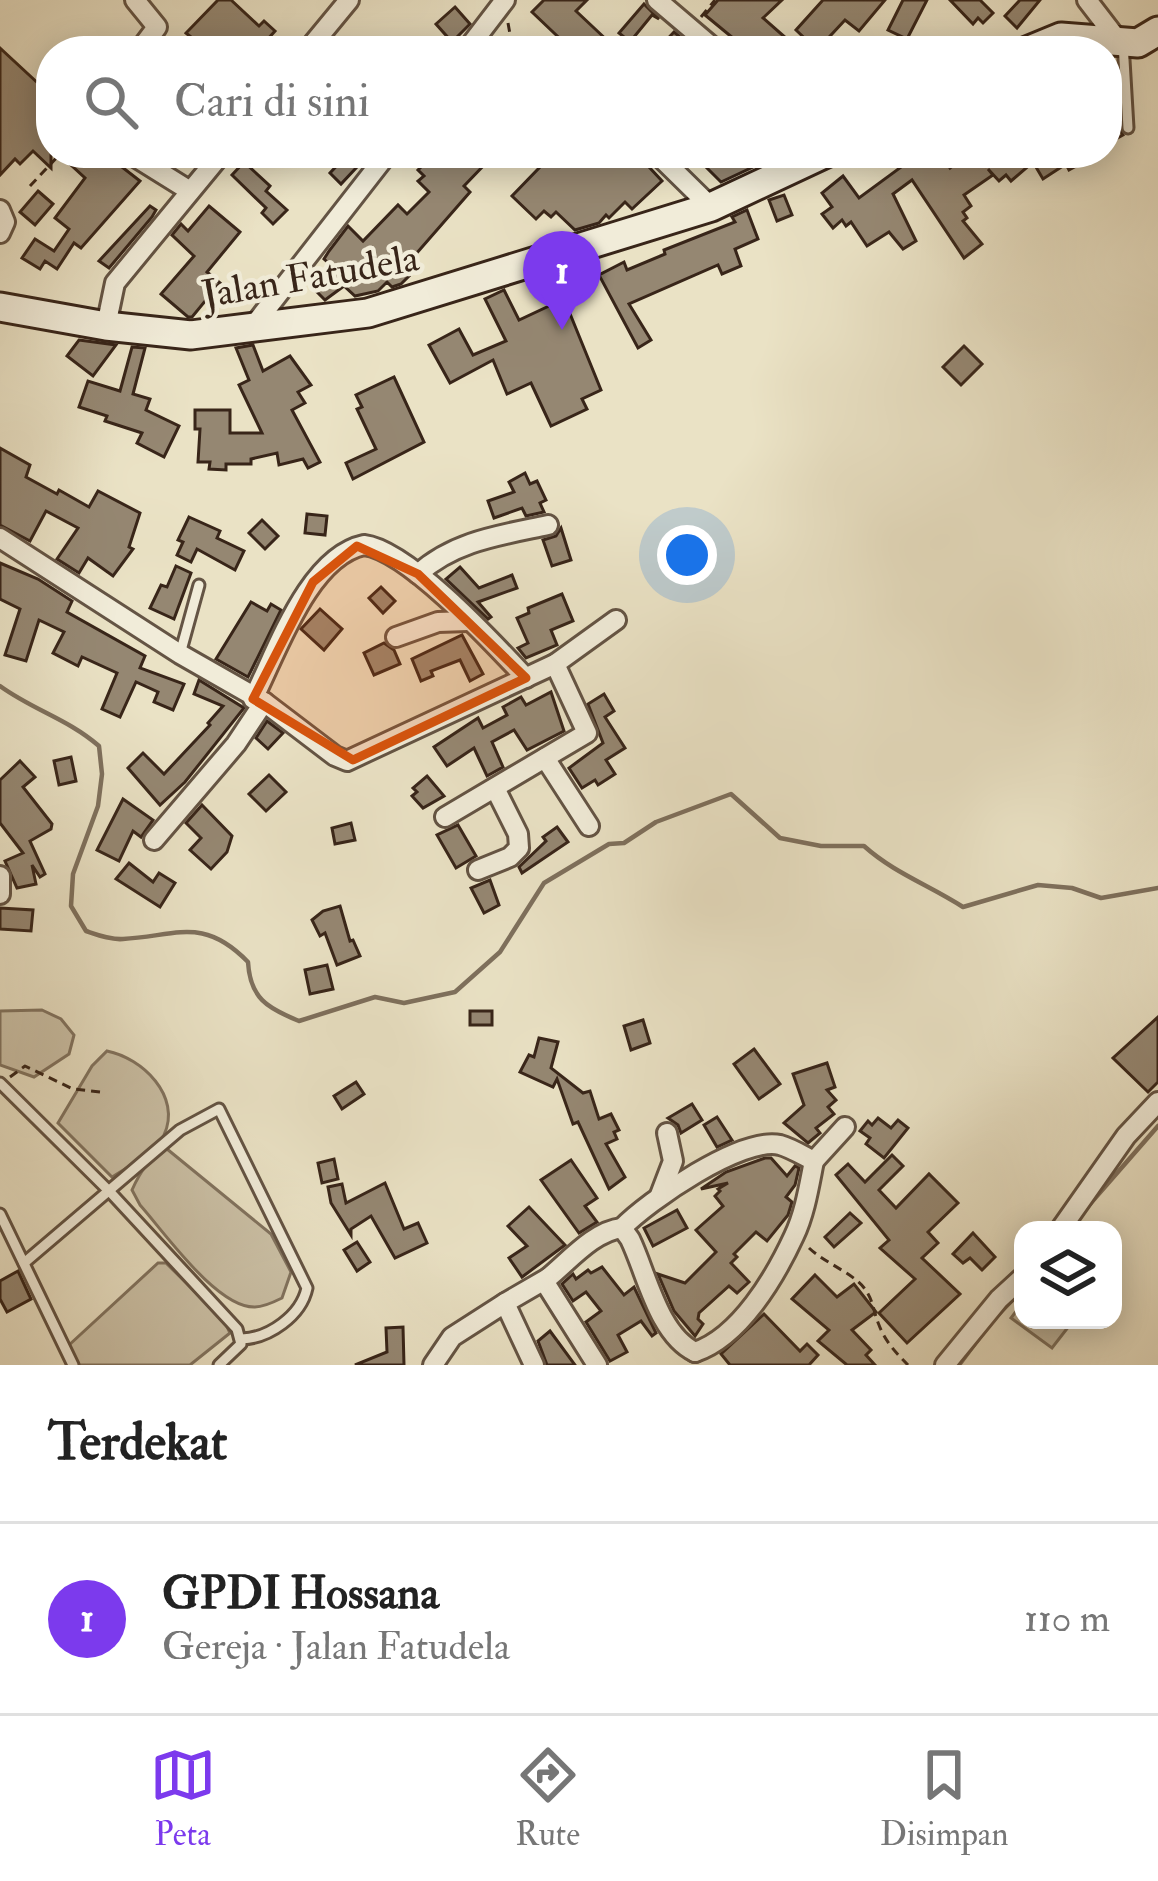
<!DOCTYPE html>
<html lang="id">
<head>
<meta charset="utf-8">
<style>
  body { margin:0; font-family:"IM FELL Double Pica",serif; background:#f2f2f2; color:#222 }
  .controls { position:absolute; right:36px; bottom:36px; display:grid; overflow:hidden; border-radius:24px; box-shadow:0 6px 30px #0003 }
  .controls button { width:108px; height:108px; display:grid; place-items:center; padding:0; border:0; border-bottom:3px solid #e0e0e0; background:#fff; color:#222; font:60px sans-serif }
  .you { position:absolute; left:687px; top:555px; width:42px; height:42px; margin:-30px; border:9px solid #fff; border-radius:50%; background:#1a73e8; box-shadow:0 0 0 18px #1a73e833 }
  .badge { display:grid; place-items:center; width:78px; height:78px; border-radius:50%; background:#7c3aed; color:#fff; font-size:39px; font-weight:700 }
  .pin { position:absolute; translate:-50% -99px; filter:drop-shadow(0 3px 6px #0008) }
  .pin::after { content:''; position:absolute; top:63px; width:42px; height:36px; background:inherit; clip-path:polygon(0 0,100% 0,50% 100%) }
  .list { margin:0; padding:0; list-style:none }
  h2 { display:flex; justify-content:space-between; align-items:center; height:156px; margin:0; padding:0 48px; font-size:51px }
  h2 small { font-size:39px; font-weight:400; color:#767676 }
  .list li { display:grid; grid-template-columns:78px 1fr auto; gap:36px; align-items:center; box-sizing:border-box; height:192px; padding:0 48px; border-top:3px solid #e0e0e0 }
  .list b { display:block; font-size:45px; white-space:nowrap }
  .list p { margin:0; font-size:39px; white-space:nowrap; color:#767676 }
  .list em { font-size:39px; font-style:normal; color:#767676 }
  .icon { flex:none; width:66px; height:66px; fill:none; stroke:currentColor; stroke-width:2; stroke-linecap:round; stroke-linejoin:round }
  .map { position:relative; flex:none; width:1158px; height:1365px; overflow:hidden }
  .search { position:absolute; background:#fff; box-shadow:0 6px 30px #0003; left:36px; right:36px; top:36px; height:132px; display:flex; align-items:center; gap:30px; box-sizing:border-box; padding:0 42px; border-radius:48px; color:#767676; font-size:45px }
  .sheet { height:348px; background:#fff }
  nav { display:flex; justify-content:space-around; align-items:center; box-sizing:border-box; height:168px; border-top:3px solid #e0e0e0; background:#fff; font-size:33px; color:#767676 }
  nav a { display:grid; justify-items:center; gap:6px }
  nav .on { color:#7c3aed }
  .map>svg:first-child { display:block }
  .green { fill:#ccc2a8; stroke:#827460; stroke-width:3 }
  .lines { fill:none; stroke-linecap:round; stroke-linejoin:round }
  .stream { stroke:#7e705d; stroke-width:4.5 }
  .building { fill:#958772; stroke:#382519; stroke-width:3 }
  .lane-casing { stroke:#645444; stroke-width:15 }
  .street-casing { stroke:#645444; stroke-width:24 }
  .secondary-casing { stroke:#382519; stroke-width:33 }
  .path { stroke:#382519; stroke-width:3; stroke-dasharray:9 6; stroke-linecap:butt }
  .lane { stroke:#f1ecd9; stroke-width:9 }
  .street { stroke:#f1ecd9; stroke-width:18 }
  .secondary { stroke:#f1ecd9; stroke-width:27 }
  .marked { fill:#d6540d; fill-opacity:0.2; stroke:#d6540d; stroke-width:9; stroke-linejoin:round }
  .labels { text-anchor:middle; stroke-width:9; stroke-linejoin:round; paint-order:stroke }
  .street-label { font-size:39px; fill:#382519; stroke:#f1ecd9 }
</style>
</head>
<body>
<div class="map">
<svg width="1158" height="1365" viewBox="0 0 1158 1365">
  <rect width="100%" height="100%" fill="#eae2c5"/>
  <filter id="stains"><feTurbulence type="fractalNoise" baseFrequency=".00167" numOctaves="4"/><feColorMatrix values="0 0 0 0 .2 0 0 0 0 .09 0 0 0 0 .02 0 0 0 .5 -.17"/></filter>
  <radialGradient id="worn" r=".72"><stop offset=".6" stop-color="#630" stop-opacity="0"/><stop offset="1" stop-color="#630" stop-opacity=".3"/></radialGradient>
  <!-- green -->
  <g class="green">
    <path d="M42,1010L61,1019L74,1035L69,1054L34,1077L0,1065V1011Z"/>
    <path d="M107,1051C142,1058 182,1096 164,1135C155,1153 129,1166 112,1177L58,1123L92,1066Z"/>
    <path d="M167,1149L271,1234L291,1272L282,1298C274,1302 264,1307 255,1307C217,1308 165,1233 140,1205L132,1190C140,1172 149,1158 167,1149Z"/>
    <path d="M158,1263H166L224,1320L230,1333L190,1365H78L68,1346Z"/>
    <path d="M1023,1302V1320H1060L1069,1326L1052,1348L1011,1318Z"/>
  </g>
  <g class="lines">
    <!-- stream -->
    <g class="stream">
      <path d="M0,686C33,710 68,719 99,746L102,774L98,806L73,874L71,906L86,931C98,935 111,940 123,939C177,936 203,916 248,962C250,998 267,1008 299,1021L375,997L404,1003L455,992L500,952L544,883L609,844L624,843L656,822L731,794L780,838L821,846H864C894,873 929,885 963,907L1038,885L1072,888L1101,898L1158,888"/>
      <path d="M1083,1212L1158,1126"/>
      <path d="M993,1320L1023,1289"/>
      <path d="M959,1365L986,1329"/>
    </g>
  </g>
  <!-- building -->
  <g class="building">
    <path d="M218,0H231L259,26L264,21L275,31L257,51H208L186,33Z"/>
    <path d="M544,0H587L576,11L610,43L603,51H573L532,12Z"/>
    <path d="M718,0H782L763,18L787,39L777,51H732L739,43L705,15Z"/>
    <path d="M823,0H885L859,31L845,20L817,50L796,30Z"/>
    <path d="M903,0H927L907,39L888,30Z"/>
    <path d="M950,0H980L993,13L983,23L978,18L973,24Z"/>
    <path d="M1020,0H1040L1017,28L1005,16Z"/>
    <path d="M644,4L659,19L652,15L630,42L619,33Z"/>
    <path d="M455,7L470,24L452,42L436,24Z"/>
    <path d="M674,32L692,47L688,51H656Z"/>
    <path d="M0,48L41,86L45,82L51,88V168L33,151L20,164L15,159L0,175Z"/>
    <path d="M1107,106L1123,135L1107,144Z"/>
    <path d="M58,153H104L140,181L81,248L74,243L57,269L45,261L40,269L22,258L35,239L54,251L69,229L55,218L85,178Z"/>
    <path d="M435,153H478L487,162L464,186L470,192L402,270L409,276L401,284L392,287L387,282L378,291L355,296L344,286L325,300L316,291L335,269L324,259L329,251L348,226L363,241L398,205L407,214L429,192L418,181L424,176L418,170Z"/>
    <path d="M523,153H636L662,181L632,209L625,202L609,218L606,215L599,223L575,230L556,212L551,217L544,211L536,219L512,196L539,168Z"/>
    <path d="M704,153H760L768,160L721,182L698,159Z"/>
    <path d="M902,153H940L950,168L968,153H975L986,166L1001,153H1100L1069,170L1066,164L1043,179L1033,162L1011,181L1006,175L999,181L988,169L993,175L964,195L971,206L963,212L967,218L963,221L982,244L964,258L912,180L893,194L916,241L903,249L889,232L867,246L851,222L846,226L842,220L833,228L822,214L832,207L822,193L843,176L859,198L908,162Z"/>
    <path d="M345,157L356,168L341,184L330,173Z"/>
    <path d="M244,162L270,186L266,191L287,210L273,224L262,213L266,208L232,175Z"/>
    <path d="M38,191L53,204L35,225L20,212Z"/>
    <path d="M784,195L792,215L777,221L769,200Z"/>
    <path d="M150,206L156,210L152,217L109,268L99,261Z"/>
    <path d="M209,206L240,232L207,272L220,283L192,317H188L161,294L194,256L172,235L181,224L188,231Z"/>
    <path d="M747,210L758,239L735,249L741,266L722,274L718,265L629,304L651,340L638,348L599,275L624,262L627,270L665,254L664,250L735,222L732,217Z"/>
    <path d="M504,290L519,320L564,299L601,390L582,399L587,409L551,426L531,383L507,394L493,360L450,383L429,345L459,329L473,355L506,341L485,299Z"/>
    <path d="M79,340L116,345L93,376L67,356Z"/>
    <path d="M253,345L263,371L290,356L311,385L298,392L305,403L292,410L320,462L308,468L303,459L279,465L277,453L251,459V464H226V470L209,469L210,462H198L200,429H195V410H230V433H262L239,385L249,380L236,348Z"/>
    <path d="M964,346L982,364L961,385L943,367Z"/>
    <path d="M132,347L145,348L133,394L150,399L146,410L179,426L164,457L137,443L142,433L105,421L107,416L79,407L88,381L120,391Z"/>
    <path d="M394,377L424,442L353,479L346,463L376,449L357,409L362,407L356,395Z"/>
    <path d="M0,448L30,465L26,477L57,494L59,490L89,507L98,491L140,513L129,547L133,549L113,576L88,558L79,573L57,559L78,528L46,511L30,541L0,525Z"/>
    <path d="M525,473L530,484L537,481L546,500L540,503L544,512L526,516L522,508L494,518L488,501L514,492L509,482Z"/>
    <path d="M307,514L327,516L325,535L305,533Z"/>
    <path d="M189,517L220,531L217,538L244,551L235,570L197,549L191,562L177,555L183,542L178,540Z"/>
    <path d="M262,520L278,536L265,549L249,533Z"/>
    <path d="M561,528L571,560L552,566L543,540L556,536Z"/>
    <path d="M0,563L38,579L72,601L67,612L145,656L140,668L184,684L173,710L154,702L158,692L136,682L120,717L102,709L117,673L82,657L78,666L53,653L64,632L39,620L26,661L5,655L20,609L0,599Z"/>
    <path d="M176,566L191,573L174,619L150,608L161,585L167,587Z"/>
    <path d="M460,567L479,588L512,575L517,588L478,602L491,617L488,619L446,579Z"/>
    <path d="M381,587L395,601L383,613L369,598Z"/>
    <path d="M562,594L573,621L551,630L557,645L526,658L518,648L528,643L517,618L529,613L528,608Z"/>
    <path d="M251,602L267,611L271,604L281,610L248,677L216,659Z"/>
    <path d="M320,609L342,629L324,650L301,629Z"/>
    <path d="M462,635L483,674L470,681L460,660L431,671L433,676L421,681L412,659Z"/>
    <path d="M384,643L394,650L400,664L374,675L364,653Z"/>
    <path d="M199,680L244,708L185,782L160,805L128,768L143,753L164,774L210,725L208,723L223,706L194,694Z"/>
    <path d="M551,692L564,731L527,750L514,730L492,742L503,767L487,776L474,748L447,766L434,747L478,718L483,728L507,715L503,707L521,697L526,705Z"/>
    <path d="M604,694L614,711L605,717L625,748L606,760L615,774L598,785L595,780L582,788L569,768L603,743L588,704Z"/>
    <path d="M267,721L283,733L268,749L256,738Z"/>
    <path d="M71,757L76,781L59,785L54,761Z"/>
    <path d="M20,761L35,777L23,787L52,824L51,829L30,841L45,874L40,877L32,865L36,884L17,888L5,861L23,853L0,823V780Z"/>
    <path d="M269,775L286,792L266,811L249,794Z"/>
    <path d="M427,776L444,796L423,808L412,796L417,792L413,788Z"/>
    <path d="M123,799L153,820L141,837L133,831L119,861L97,850Z"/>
    <path d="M202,805L232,836L227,852L211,869L190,850L201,838L186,823Z"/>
    <path d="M351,823L355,840L335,844L332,828Z"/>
    <path d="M458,825L476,856L456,868L437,835Z"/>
    <path d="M557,827L568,842L522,873L519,867L546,841L543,837Z"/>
    <path d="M129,863L153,882L159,873L175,883L160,907L116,879Z"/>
    <path d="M490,880L499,905L484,913L471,888Z"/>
    <path d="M340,906L350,941L353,940L360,956L337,965L325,933L320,936L312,920L323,911Z"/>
    <path d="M0,908L33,910L31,931L0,929Z"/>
    <path d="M327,965L333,989L310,994L305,970Z"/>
    <rect x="470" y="1011" width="22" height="14"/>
    <path d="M1158,1017V1082L1148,1092L1113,1058Z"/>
    <path d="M643,1020L650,1043L631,1050L624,1026Z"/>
    <path d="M539,1038L558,1042L551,1068L583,1093L590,1091L599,1119L611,1114L619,1130L614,1132L617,1139L606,1144L625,1177L609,1189L578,1122L573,1124L557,1079L553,1087L520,1072L529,1055L534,1057Z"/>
    <path d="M754,1049L780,1084L759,1099L734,1064Z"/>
    <path d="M827,1063L835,1087L827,1090L836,1100L828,1107L834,1114L816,1128L820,1133L808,1143L784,1123L804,1105L793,1074Z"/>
    <path d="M356,1082L364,1094L342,1109L334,1096Z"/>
    <path d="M692,1104L702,1120L681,1133L678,1125L668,1118Z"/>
    <path d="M717,1117L732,1140L717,1147L704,1125Z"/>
    <path d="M878,1118L891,1128L898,1120L908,1128L884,1158L866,1144L870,1138L860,1131L868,1121L872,1125Z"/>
    <path d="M892,1155L903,1166L879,1190L896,1208L929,1174L958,1203L928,1232L938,1243L922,1258L960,1294L907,1343L879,1313L915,1279L880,1248L889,1240L836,1175L848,1164L865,1182Z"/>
    <path d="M765,1158H771L787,1176L795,1166L799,1168L795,1185L786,1197L792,1202L788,1215L767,1241L756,1232L734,1254L737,1257L731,1263L749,1282L737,1293L729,1286L699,1313L698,1319L703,1324L695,1336L674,1311L658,1274L685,1283L716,1252L696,1230L723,1206L715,1196L720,1191L718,1189L728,1183L701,1189L726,1172Z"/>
    <path d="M334,1159L338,1179L322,1183L318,1163Z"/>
    <path d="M571,1160L597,1198L585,1206L597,1222L579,1233L541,1180Z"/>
    <path d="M385,1183L404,1229L418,1223L427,1243L395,1258L371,1216L351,1229V1235L331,1203L328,1187L342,1184L346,1203Z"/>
    <path d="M529,1207L565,1245L522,1277L509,1258L527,1246L508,1226Z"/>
    <path d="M677,1210L687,1228L653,1246L644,1228Z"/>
    <path d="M850,1213L861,1223L834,1247L825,1237Z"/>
    <path d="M973,1233L995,1257L982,1270L970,1258L963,1263L953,1254Z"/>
    <path d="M357,1242L370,1262L357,1271L344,1250Z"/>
    <path d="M602,1267L624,1295L634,1287L656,1333L652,1336L641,1321L618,1335L627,1352L610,1361L586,1322L601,1311L586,1292L573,1301L562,1284L573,1274L576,1279L588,1270L591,1273Z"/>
    <path d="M18,1271L31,1299L7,1312L0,1299V1281Z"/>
    <path d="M815,1275L837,1297L854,1284L876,1312L852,1330L871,1350L866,1355L875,1365H847L818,1341L829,1330L792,1299Z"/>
    <path d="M764,1314L800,1351L807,1344L818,1355L809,1365H730L721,1354Z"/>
    <path d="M403,1327L404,1365H355L387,1352L386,1328Z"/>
    <path d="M550,1331L575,1365H547L538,1341Z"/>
  </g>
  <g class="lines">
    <defs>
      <g id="lane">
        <path d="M1123,43L1128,128"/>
        <path d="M180,654L199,585"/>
        <path d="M0,1083L111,1193L237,1329L241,1344L219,1365"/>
        <path d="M0,1214L73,1365"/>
        <path d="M24,1263L180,1130L219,1109L307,1288C301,1316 269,1338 242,1339"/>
      </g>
      <g id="street">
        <path d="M135,0L157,27L139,51"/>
        <path d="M657,0L717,51"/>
        <path d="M1087,0L1117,39"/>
        <path d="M307,51L349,0"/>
        <path d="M466,51L505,0"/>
        <path d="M129,153L190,191"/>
        <path d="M656,153L711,207"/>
        <path d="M0,210L5,222L0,233"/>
        <path d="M106,326L115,283L222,153"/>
        <path d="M251,329L388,153"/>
        <path d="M0,538L180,654L264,702L335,756L347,761L555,664L616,620"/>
        <path d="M418,574C454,541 501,535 548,525"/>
        <path d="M396,637L438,622L468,621"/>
        <path d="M253,699C277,652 308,557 364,545C408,550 495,645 526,678"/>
        <path d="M545,758L589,826"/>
        <path d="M445,817L587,733L555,664"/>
        <path d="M154,840L236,744L264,702"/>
        <path d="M478,870L510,857L519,848L518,834L495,788"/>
        <path d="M0,876V894"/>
        <path d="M660,1195L673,1161L667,1133"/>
        <path d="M622,1228C648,1201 742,1136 780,1145C791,1148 804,1156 814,1161L845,1127"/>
        <path d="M1060,1230L1126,1136L1158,1102"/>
        <path d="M695,1352C740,1337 775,1277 794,1236C805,1213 809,1186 814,1161"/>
        <path d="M433,1365L452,1337L505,1303"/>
        <path d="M534,1365L505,1303L548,1278"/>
        <path d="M597,1365L546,1284L548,1278C569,1261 594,1231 622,1228L630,1239C647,1274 658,1334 695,1352"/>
        <path d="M945,1365L999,1299L1023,1277"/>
      </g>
      <g id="secondary">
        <path d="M1027,51L1061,37L1138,43L1158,31"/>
        <path d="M0,307L106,326L191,335L368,313L711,207L826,153"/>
      </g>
    </defs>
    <!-- lane casing -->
    <use href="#lane" class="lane-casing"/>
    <!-- street casing -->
    <use href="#street" class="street-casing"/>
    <!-- secondary casing -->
    <use href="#secondary" class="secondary-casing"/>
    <!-- path -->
    <g class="path">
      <path d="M701,17L715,0"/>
      <path d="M508,23L513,51"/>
      <path d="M30,186L61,153"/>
      <path d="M10,1077L25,1066L73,1089L100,1092"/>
      <path d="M809,1248C825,1263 853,1273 865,1289C874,1302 873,1311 879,1325C885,1341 896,1353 908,1365"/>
    </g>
    <!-- lane -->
    <use href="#lane" class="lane"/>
    <!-- street -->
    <use href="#street" class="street"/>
    <!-- secondary -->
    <use href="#secondary" class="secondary"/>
  </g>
  <!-- marked area -->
  <path class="marked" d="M357,546L418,574L526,678L353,760L253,699L313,582Z"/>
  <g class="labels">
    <!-- street labels -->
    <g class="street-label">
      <text transform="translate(310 275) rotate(-10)" y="14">Jalan Fatudela</text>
    </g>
  </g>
  <rect width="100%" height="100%" filter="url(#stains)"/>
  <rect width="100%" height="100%" fill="url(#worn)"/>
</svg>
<div class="controls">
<button><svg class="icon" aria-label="layers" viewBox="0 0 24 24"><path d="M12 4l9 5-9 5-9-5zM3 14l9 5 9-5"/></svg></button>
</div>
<div class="you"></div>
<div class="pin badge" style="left:562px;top:330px">1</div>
<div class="search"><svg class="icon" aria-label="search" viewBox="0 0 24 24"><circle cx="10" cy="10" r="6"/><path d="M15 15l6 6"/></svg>Cari di sini</div>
</div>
<section class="sheet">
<h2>Terdekat<small></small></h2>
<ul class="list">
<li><span class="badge">1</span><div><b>GPDI Hossana</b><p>Gereja · Jalan Fatudela</p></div><em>110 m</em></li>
</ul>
</section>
<nav>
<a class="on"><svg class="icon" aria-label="map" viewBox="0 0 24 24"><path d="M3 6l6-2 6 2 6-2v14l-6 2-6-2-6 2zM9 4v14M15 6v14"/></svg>Peta</a>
<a><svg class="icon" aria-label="directions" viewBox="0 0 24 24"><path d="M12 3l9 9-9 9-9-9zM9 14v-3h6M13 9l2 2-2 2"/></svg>Rute</a>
<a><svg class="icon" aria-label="saved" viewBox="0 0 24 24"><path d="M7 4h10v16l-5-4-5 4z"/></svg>Disimpan</a>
</nav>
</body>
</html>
